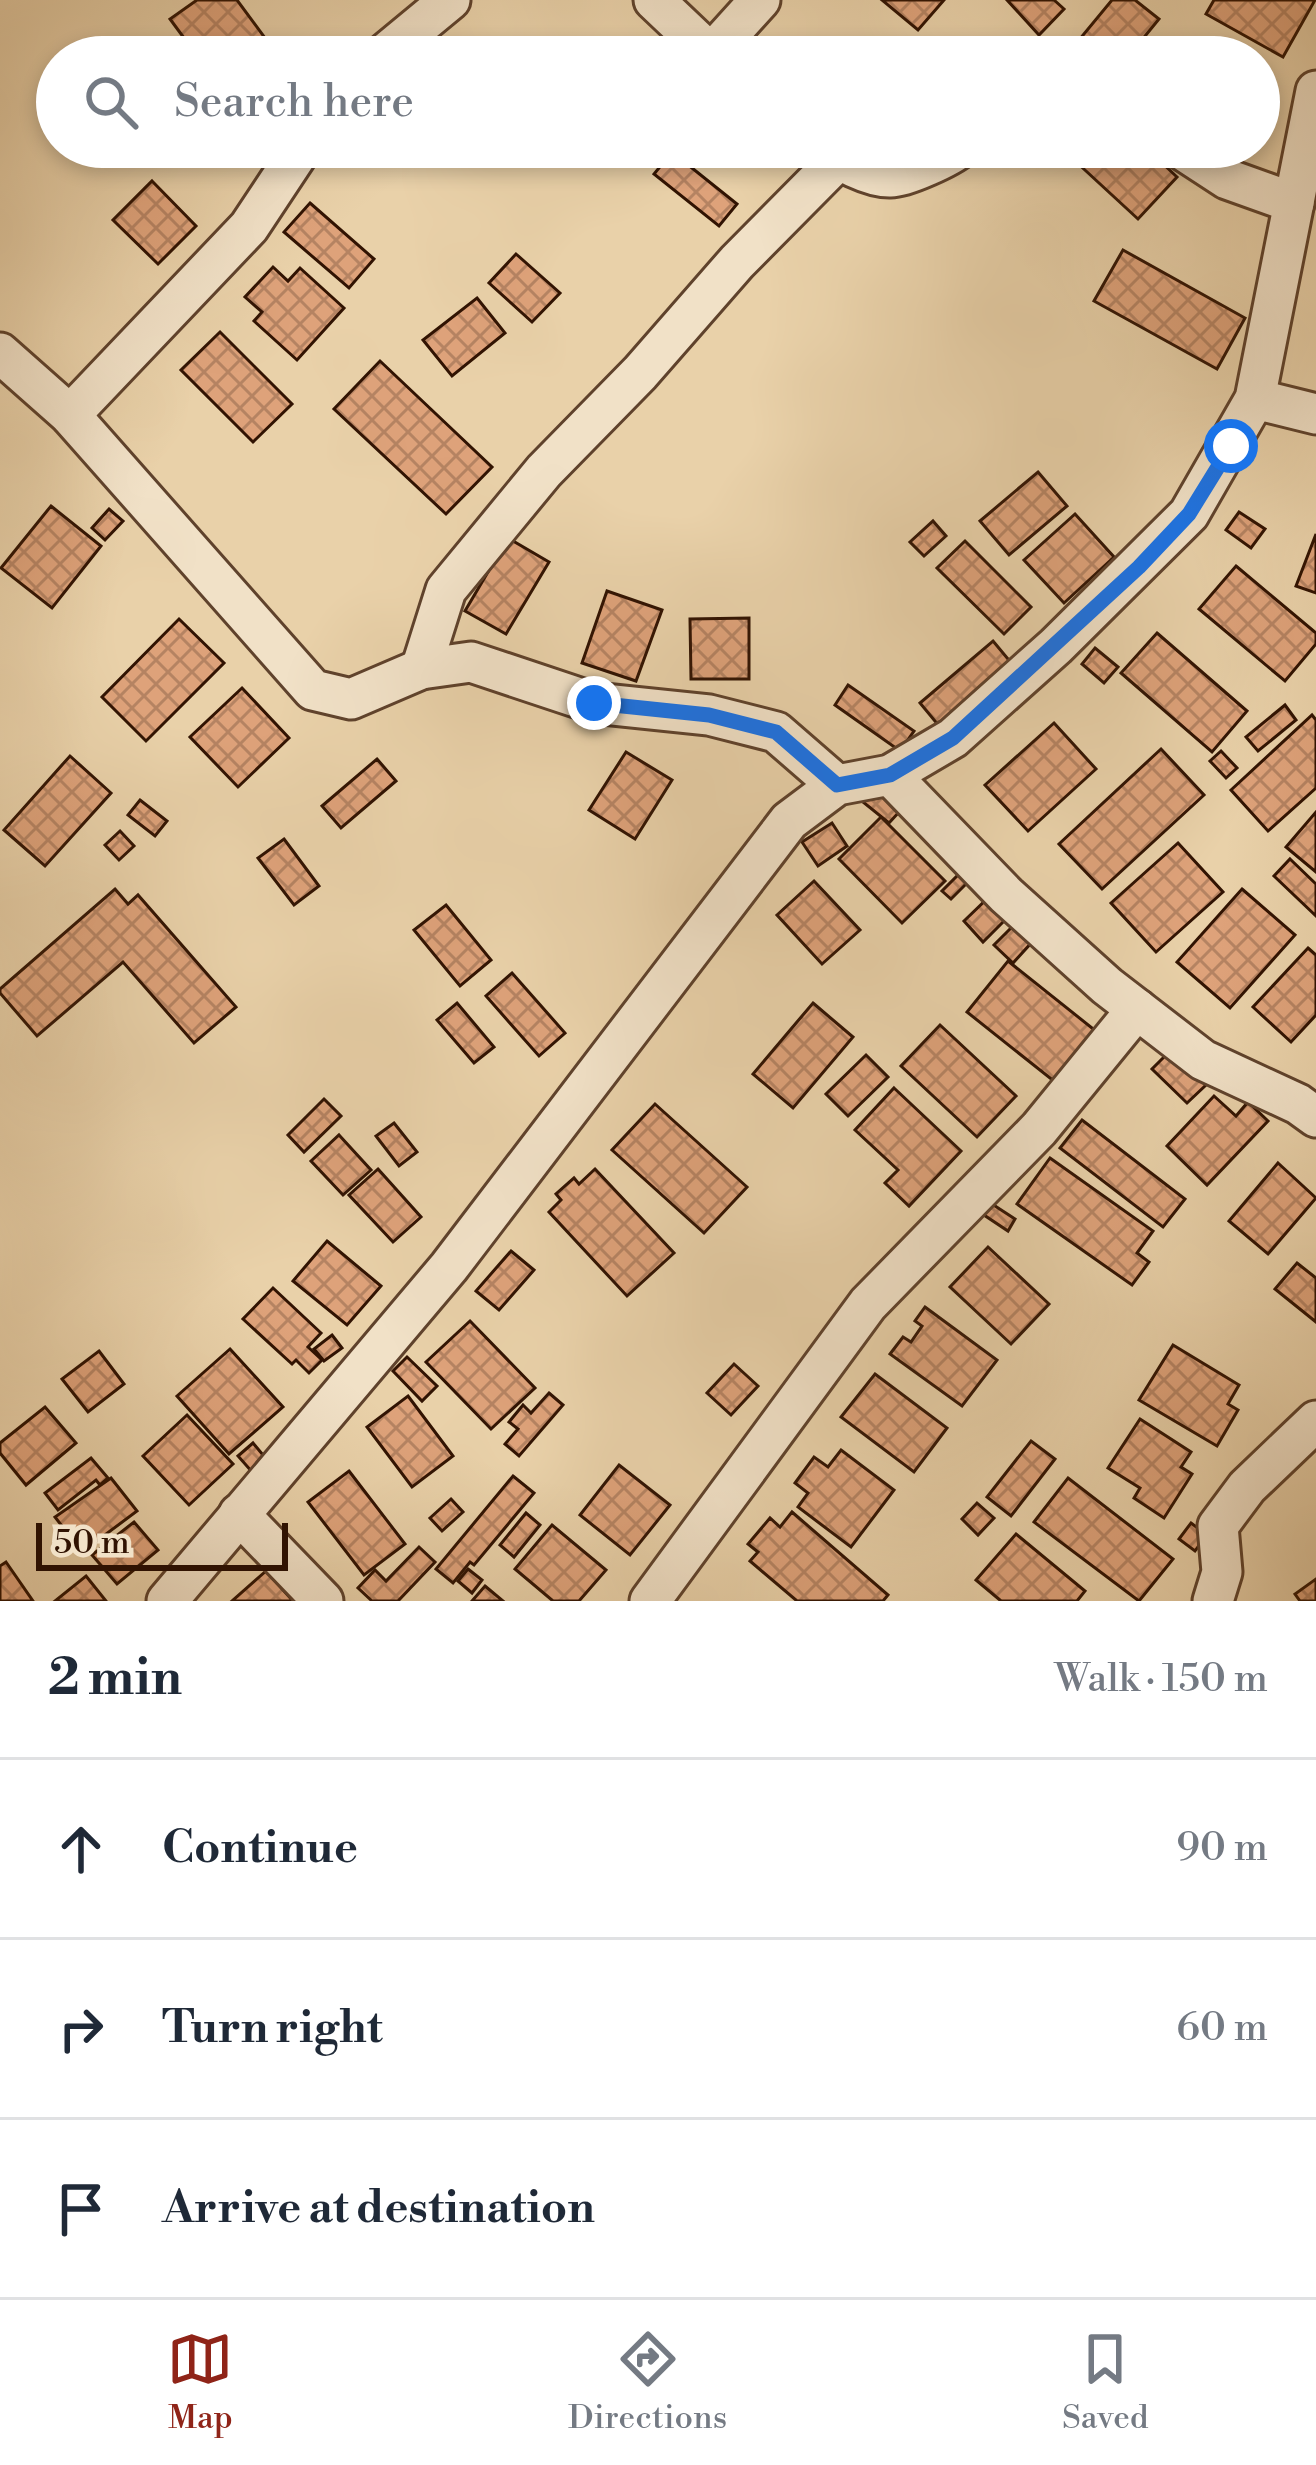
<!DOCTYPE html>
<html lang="en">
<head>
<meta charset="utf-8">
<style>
  body { margin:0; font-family:"Libre Bodoni",serif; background:#f6f6f7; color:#1f2937 }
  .scale { position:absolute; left:36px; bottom:30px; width:252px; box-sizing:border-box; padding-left:12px; border:6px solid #311302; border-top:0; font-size:33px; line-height:42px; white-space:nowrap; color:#311302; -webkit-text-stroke:9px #f1e1c7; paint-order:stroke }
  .stop { position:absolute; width:36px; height:36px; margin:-27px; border:9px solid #1a73e8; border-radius:50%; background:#fff }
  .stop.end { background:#1a73e8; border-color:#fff; box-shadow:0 3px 12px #0008 }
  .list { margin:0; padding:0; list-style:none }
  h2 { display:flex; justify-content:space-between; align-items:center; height:156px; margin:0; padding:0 48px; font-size:51px }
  h2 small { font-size:39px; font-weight:400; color:#747a83 }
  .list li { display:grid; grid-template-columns:78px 1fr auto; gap:36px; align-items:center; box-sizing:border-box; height:180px; padding:0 48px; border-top:3px solid #e0e1e3 }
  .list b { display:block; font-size:45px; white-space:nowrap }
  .list em { font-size:39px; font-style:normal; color:#747a83 }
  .icon { flex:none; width:66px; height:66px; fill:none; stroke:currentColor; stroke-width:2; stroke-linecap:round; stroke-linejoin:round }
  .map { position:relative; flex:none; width:1316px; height:1601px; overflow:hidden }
  .search { position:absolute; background:#fff; box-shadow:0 6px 18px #0003; left:36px; right:36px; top:36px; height:132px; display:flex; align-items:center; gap:30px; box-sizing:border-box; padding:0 42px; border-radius:66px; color:#747a83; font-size:45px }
  .sheet { height:696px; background:#fff }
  nav { display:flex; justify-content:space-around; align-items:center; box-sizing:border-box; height:168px; border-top:3px solid #e0e1e3; background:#fff; font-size:33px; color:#747a83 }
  nav a { display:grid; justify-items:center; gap:6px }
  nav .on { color:#8f2418 }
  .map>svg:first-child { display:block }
  .building { fill:url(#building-cross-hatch); stroke:#311302; stroke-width:3 }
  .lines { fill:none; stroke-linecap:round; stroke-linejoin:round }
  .minor-casing { stroke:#5f422c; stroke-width:45 }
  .minor { stroke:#f1e1c7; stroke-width:39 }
  .route { stroke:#1a73e8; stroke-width:15 }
</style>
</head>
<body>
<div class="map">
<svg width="1316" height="1601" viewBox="0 0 1316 1601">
  <defs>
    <pattern id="building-cross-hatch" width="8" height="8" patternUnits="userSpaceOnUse" patternTransform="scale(3)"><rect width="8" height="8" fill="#dea27a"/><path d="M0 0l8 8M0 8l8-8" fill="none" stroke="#b58362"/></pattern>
  </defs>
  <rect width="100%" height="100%" fill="#e9d1a9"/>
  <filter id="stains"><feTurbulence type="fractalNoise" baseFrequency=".00167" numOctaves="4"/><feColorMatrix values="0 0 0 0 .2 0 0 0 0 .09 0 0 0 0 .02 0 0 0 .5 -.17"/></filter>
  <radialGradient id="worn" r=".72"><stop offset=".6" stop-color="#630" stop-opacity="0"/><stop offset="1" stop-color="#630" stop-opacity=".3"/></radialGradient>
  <!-- building -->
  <g class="building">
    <path d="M197,0H237L279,57H198L170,19Z"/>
    <path d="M882,0H944L918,30Z"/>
    <path d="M1007,0H1054L1064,9L1039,35Z"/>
    <path d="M1112,0H1135L1159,19L1128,57H1087L1074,46Z"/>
    <path d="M1214,0H1315L1283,57L1206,14Z"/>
    <path d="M1084,147H1145L1177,177L1138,219L1073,159Z"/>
    <path d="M672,152L737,204L719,226L654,174Z"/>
    <path d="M152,181L196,226L158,264L113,220Z"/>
    <path d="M310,203L374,259L349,288L284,232Z"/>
    <path d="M1123,250L1245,318L1217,369L1094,301Z"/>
    <path d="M516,254L560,293L532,322L489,283Z"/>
    <path d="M273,267L288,281L300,268L344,308L297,360L254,321L262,312L245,297Z"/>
    <path d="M477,298L505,333L452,376L423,340Z"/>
    <path d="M220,332L292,404L253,442L181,370Z"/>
    <path d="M380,361L492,467L446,514L334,409Z"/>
    <path d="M1038,472L1067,506L1009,555L980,521Z"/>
    <path d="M51,506L101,546L52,608L1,568Z"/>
    <path d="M109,509L123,521L105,540L92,528Z"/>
    <path d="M1239,512L1265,529L1251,548L1226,530Z"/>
    <path d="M1075,514L1114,557L1064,603L1024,560Z"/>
    <path d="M933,521L946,536L924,556L910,542Z"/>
    <path d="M1316,534V593L1296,586Z"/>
    <path d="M508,538L549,562L506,634L465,611Z"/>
    <path d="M965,541L1031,607L1004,634L937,568Z"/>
    <path d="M1236,566L1316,633V644L1285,681L1199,609Z"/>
    <path d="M607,591L662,610L636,681L582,663Z"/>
    <path d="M749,618V679H691L690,619Z"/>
    <path d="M179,619L224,663L146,741L102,697Z"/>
    <path d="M1157,633L1247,711L1212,752L1121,673Z"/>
    <path d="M993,641L1013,665L939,726L920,703Z"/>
    <path d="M1095,648L1118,667L1104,683L1082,664Z"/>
    <path d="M848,685L914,731L900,751L835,705Z"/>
    <path d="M242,688L289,738L238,787L190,737Z"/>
    <path d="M1285,705L1296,720L1258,751L1246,737Z"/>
    <path d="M1312,715L1316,720V788L1268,831L1231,790Z"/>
    <path d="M1054,723L1096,769L1028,831L985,785Z"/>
    <path d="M1161,749L1204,795L1102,889L1059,844Z"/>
    <path d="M1221,751L1237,768L1226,778L1210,761Z"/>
    <path d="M626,752L672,780L635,839L589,810Z"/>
    <path d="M70,756L111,793L45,866L4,830Z"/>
    <path d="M377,759L396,781L341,828L322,806Z"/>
    <path d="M873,789L900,811L889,823L863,802Z"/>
    <path d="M140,800L167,821L155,836L128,815Z"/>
    <path d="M1316,812V872L1286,847Z"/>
    <path d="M881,817L945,881L902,923L839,859Z"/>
    <path d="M832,823L847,846L818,866L802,842Z"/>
    <path d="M120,831L134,846L119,860L105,845Z"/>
    <path d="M284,839L319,886L294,905L258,858Z"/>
    <path d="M1178,843L1223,892L1156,952L1111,903Z"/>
    <path d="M1290,859L1316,884V916L1274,876Z"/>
    <path d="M963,870L971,879L951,899L942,891Z"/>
    <path d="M814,881L860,930L822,964L777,915Z"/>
    <path d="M115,889L128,904L138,895L236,1007L194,1043L123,962L37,1036L0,993V989Z"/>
    <path d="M1242,889L1295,935L1230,1008L1177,962Z"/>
    <path d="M989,897L1008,917L983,942L964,921Z"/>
    <path d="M446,905L491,960L460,986L414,930Z"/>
    <path d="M1015,924L1033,941L1013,963L994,945Z"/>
    <path d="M1308,948L1316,955V1015L1291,1042L1253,1007Z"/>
    <path d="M1008,961L1102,1036L1060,1086L967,1012Z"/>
    <path d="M512,973L565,1033L539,1056L486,996Z"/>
    <path d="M457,1003L494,1047L474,1063L437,1020Z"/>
    <path d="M813,1003L853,1037L793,1108L753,1074Z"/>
    <path d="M940,1025L1016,1096L977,1137L901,1066Z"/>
    <path d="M1171,1050L1206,1085L1187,1103L1152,1069Z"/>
    <path d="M866,1055L888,1077L848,1116L826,1094Z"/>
    <path d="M894,1088L961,1151L909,1206L885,1183L898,1170L855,1130Z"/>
    <path d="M1214,1096L1236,1116L1248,1102L1268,1121L1207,1185L1167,1146Z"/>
    <path d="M324,1099L341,1116L304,1152L288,1135Z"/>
    <path d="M655,1104L747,1187L704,1233L612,1150Z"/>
    <path d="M1082,1120L1185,1199L1163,1227L1060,1148Z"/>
    <path d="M394,1123L417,1152L399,1166L376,1136Z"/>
    <path d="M339,1135L371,1170L343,1195L311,1161Z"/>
    <path d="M1050,1158L1153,1231L1137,1253L1149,1262L1132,1285L1017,1204Z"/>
    <path d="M1278,1163L1316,1198L1268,1254L1229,1221Z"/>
    <path d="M378,1169L421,1217L393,1242L349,1195Z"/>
    <path d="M595,1169L674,1253L627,1296L549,1212L561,1200L556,1194L574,1178L579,1184Z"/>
    <path d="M989,1202L1015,1219L1008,1231L981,1213Z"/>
    <path d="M327,1241L381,1286L347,1325L293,1281Z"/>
    <path d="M988,1247L1049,1304L1011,1344L950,1287Z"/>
    <path d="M511,1251L534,1270L499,1310L476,1291Z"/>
    <path d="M1297,1263L1316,1278V1322L1275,1289Z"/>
    <path d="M273,1288L321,1333L308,1347L322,1360L309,1373L296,1360L292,1364L243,1319Z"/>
    <path d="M925,1307L997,1360L962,1406L890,1354L903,1337L911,1342L922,1326L915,1321Z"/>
    <path d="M470,1321L535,1388L491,1429L426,1362Z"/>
    <path d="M332,1335L342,1348L324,1361L314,1349Z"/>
    <path d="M1173,1345L1239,1385L1228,1404L1238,1410L1217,1446L1139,1400Z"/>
    <path d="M230,1349L283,1407L229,1454L177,1396Z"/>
    <path d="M99,1351L124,1384L88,1412L62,1379Z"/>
    <path d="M407,1357L437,1386L422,1401L393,1371Z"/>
    <path d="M734,1364L758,1386L731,1415L707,1393Z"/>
    <path d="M875,1374L947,1428L914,1472L841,1417Z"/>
    <path d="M549,1393L563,1405L519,1456L505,1444L518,1429L509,1422L523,1405L531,1413Z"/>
    <path d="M408,1396L453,1456L412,1487L367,1427Z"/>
    <path d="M45,1407L76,1443L26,1485L0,1453V1443Z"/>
    <path d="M187,1415L233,1464L189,1505L143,1456Z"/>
    <path d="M1140,1419L1191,1452L1181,1467L1192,1474L1164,1518L1134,1498L1140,1488L1108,1468Z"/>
    <path d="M1031,1441L1055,1459L1011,1516L987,1497Z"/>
    <path d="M253,1443L268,1461L253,1473L238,1456Z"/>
    <path d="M841,1450L894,1490L851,1547L798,1507L808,1493L795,1483L814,1457L828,1467Z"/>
    <path d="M91,1458L108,1478L100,1485L96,1480L58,1510L45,1493Z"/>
    <path d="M619,1465L670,1505L630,1555L580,1515Z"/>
    <path d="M349,1471L405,1544L364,1575L308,1502Z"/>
    <path d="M513,1476L534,1493L474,1565L470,1562L453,1583L436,1569Z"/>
    <path d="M111,1478L137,1511L82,1552L55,1517Z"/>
    <path d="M1068,1478L1173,1559L1139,1601L1034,1522Z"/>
    <path d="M451,1499L463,1512L442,1531L430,1518Z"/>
    <path d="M977,1503L994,1518L978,1535L962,1519Z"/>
    <path d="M792,1512L888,1595L883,1601H797L750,1561L758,1552L748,1544L770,1518L780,1527Z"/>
    <path d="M526,1513L540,1525L514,1557L500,1545Z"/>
    <path d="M134,1522L158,1550L117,1584L92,1555Z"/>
    <path d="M1191,1523L1207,1535L1195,1551L1179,1539Z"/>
    <path d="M552,1525L606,1570L579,1601H553L515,1569Z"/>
    <path d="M1016,1534L1085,1591L1077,1601H1001L976,1580Z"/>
    <path d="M419,1547L435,1562L398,1601H372L358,1588L375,1570L386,1581Z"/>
    <path d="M6,1562L33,1601H0V1566Z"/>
    <path d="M468,1569L482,1580L472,1593L458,1581Z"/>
    <path d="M266,1571L293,1601H232Z"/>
    <path d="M86,1576L106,1601H55Z"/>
    <path d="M1316,1579V1601H1300L1295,1594Z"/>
    <path d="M485,1586L503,1601H472Z"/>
  </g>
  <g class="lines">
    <defs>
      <g id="minor">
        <path d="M654,0L714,57"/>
        <path d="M711,54L760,0"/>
        <path d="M381,57L450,0"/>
        <path d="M822,147C836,160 871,178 891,177C906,177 949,157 961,147"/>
        <path d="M1178,147L1227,179L1294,203"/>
        <path d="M0,353L70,415L313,690L351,699L421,669L471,662L594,703L709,715L776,732L837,785"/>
        <path d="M1255,399L1316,414"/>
        <path d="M70,415L249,227L302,147"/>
        <path d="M421,669L446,590L544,471L640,373L737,262L837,161"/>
        <path d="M890,775L1006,895L1107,986L1203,1060L1298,1104L1316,1117"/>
        <path d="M239,1514L323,1601"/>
        <path d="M167,1601L449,1267L789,821L837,785L890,775L953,738L1056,646L1189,514L1255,399L1316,91"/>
        <path d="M650,1601L868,1304L1039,1129L1137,1009"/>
        <path d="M1213,1601L1222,1572L1218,1526L1247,1487L1316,1421"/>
      </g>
    </defs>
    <!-- minor casing -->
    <use href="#minor" class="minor-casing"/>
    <!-- minor -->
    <use href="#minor" class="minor"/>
  </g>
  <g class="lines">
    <!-- route -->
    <path class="route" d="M594,703L709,715L776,732L837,785L890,775L953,738L1139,567L1189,514L1231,446"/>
  </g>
  <rect width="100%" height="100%" filter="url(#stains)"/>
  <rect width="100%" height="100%" fill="url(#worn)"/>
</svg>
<div class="scale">50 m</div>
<div class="stop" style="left:1231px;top:446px"></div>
<div class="stop end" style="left:594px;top:703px"></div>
<div class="search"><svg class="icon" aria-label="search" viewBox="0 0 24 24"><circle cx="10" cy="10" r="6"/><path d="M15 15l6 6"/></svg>Search here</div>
</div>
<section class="sheet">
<h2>2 min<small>Walk · 150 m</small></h2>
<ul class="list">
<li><svg class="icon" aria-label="ahead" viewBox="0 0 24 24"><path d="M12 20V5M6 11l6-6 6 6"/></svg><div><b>Continue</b></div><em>90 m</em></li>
<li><svg class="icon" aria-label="right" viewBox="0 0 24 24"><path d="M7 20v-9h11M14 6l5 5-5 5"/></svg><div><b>Turn right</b></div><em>60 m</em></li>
<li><svg class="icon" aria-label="arrive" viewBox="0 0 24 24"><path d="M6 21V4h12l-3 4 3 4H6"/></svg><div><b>Arrive at destination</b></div></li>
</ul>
</section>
<nav>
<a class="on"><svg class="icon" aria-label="map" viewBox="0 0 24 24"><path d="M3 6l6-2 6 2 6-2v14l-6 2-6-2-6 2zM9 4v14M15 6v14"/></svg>Map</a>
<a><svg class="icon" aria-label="directions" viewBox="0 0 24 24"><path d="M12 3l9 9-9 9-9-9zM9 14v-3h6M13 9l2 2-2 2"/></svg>Directions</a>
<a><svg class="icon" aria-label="saved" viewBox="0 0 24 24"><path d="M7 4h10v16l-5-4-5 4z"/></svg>Saved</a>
</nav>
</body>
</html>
